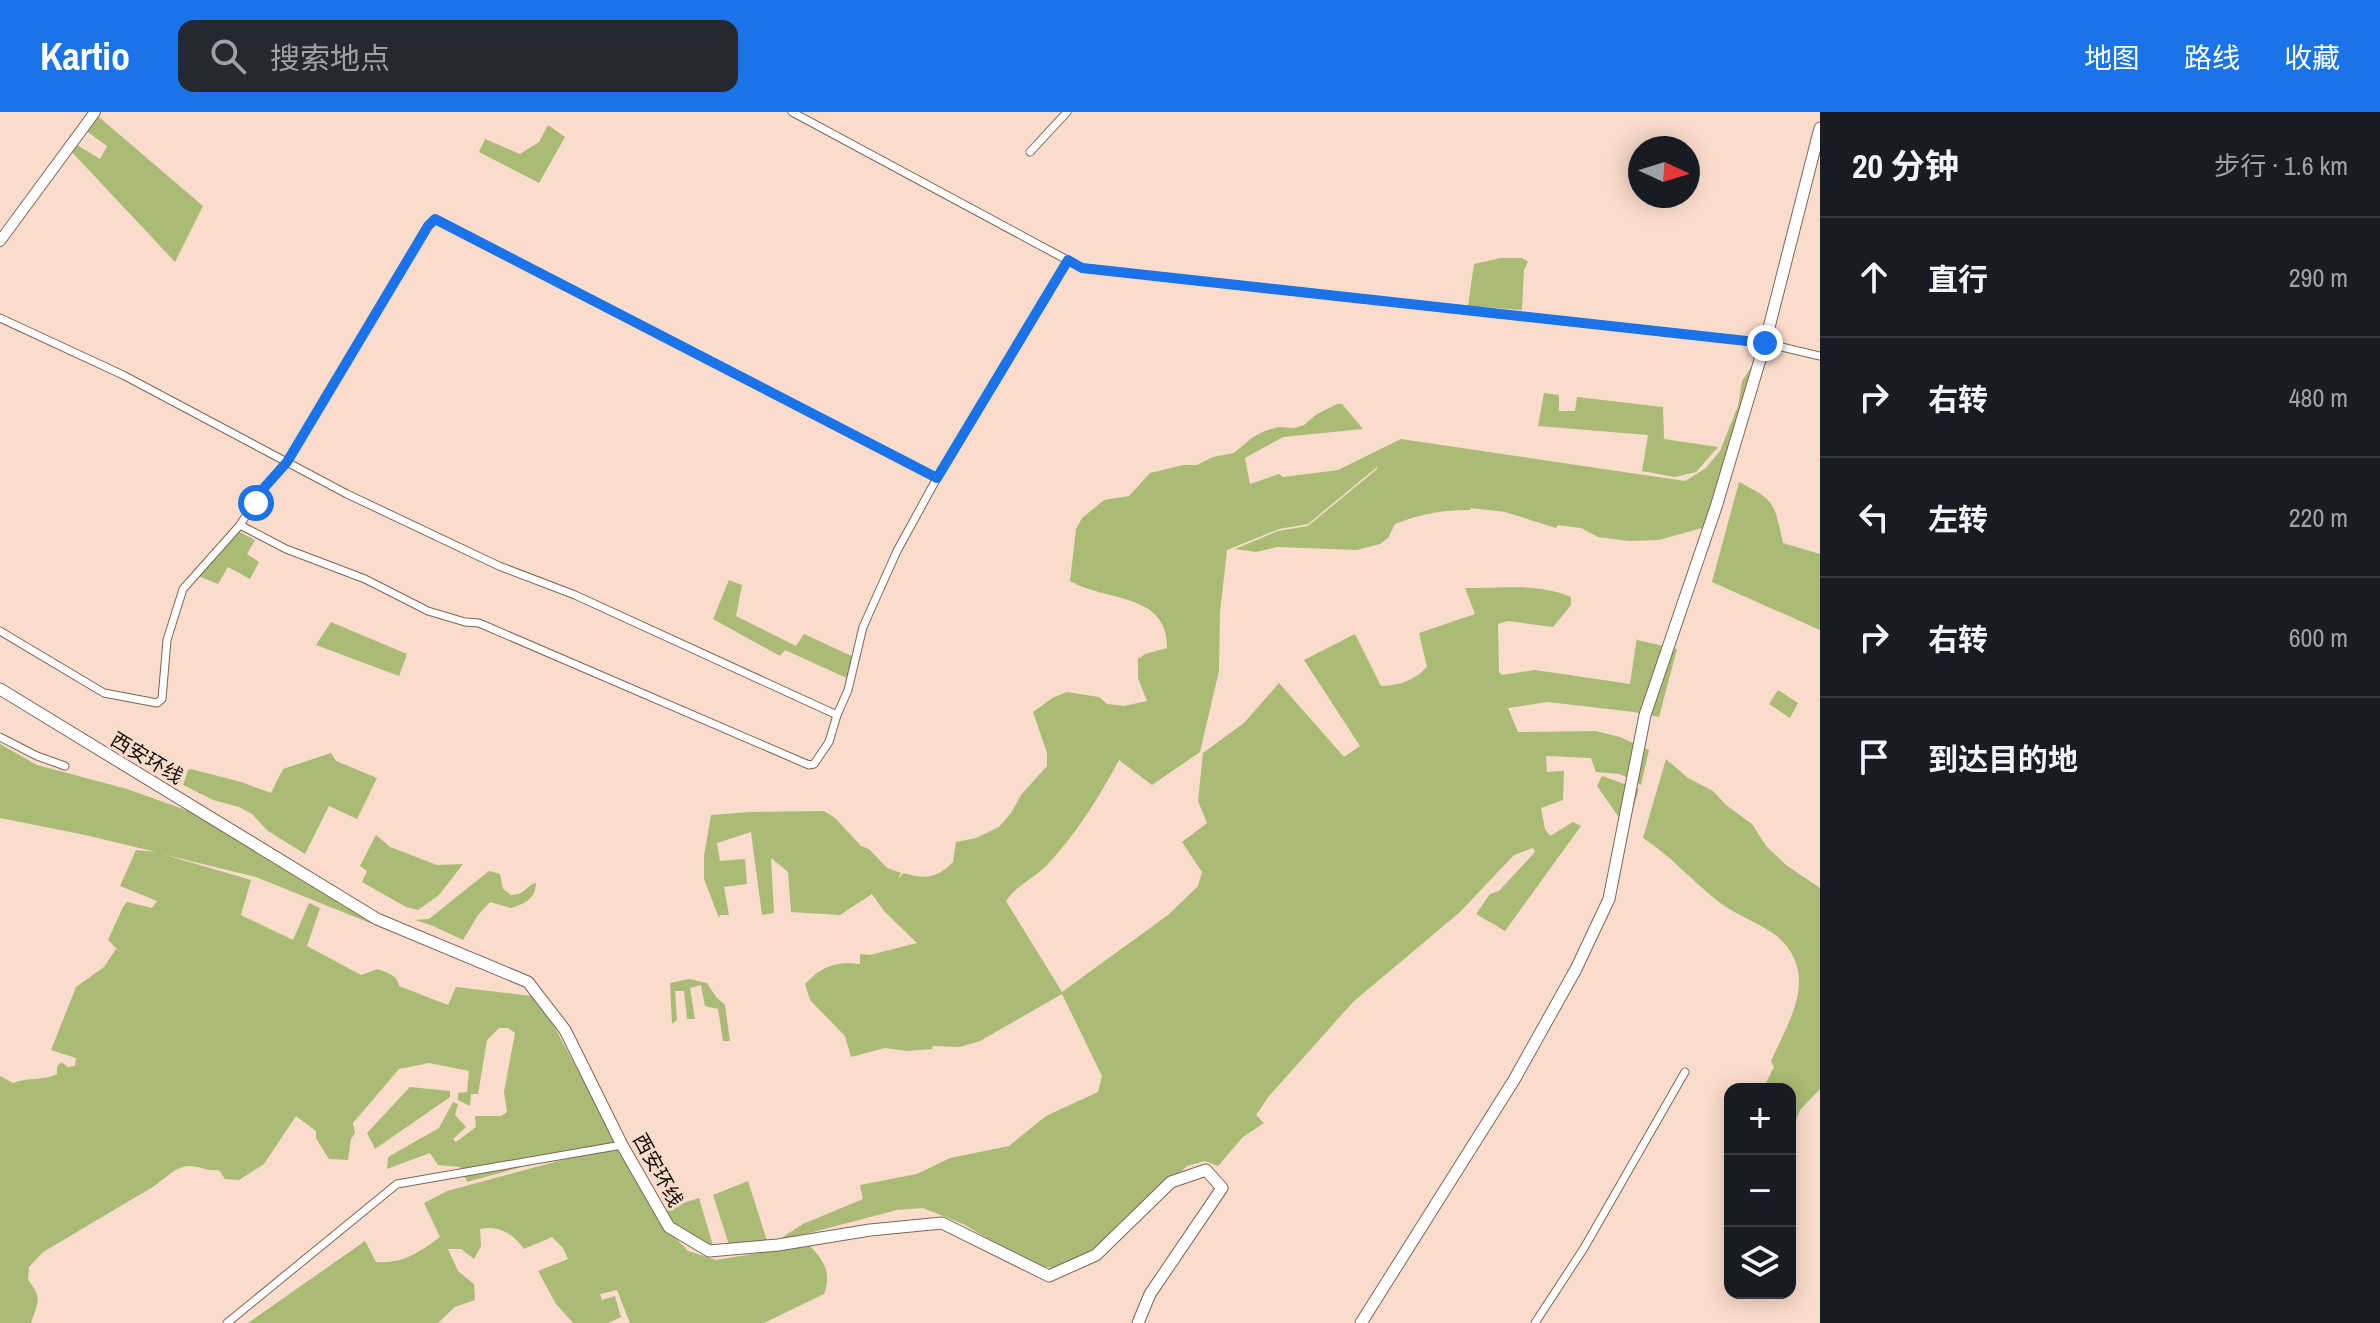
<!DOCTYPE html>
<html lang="zh">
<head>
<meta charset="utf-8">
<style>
  body { margin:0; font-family:"Archivo Narrow","Noto Sans SC",sans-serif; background:#242831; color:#f1f3f6 }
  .controls { position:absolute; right:24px; bottom:24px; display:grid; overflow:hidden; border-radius:16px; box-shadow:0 4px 20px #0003 }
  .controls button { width:72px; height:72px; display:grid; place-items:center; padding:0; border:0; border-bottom:2px solid #363941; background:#171b24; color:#f1f3f6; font:40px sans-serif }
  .compass { position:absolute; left:1628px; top:24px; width:72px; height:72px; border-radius:50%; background:#171b24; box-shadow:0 4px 20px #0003; rotate:94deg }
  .stop { position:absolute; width:24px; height:24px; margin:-18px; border:6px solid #1a73e8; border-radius:50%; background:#fff }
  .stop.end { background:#1a73e8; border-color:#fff; box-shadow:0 2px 8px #0008 }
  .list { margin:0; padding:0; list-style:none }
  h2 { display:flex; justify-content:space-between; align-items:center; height:104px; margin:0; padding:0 32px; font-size:34px }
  h2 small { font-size:26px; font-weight:400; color:#9ea1a6 }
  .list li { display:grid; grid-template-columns:52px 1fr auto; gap:24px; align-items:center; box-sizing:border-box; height:120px; padding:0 32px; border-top:2px solid #363941 }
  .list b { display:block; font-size:30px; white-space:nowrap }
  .list em { font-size:26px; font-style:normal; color:#9ea1a6 }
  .icon { flex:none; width:44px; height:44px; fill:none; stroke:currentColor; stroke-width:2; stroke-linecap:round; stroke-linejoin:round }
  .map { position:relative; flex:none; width:1820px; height:1211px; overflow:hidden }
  header { display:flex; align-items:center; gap:48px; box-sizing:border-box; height:112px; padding:0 40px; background:#1a73e8; color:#fff }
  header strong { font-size:38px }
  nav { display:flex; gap:44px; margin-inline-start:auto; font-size:28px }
  .search { width:560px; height:72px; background:#242831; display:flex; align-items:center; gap:20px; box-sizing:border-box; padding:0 28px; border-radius:16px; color:#9ea1a6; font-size:30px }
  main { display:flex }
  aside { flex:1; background:#171b24 }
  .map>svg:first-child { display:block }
  .green { fill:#a9bb74 }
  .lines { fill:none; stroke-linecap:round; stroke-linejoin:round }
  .street-casing { stroke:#7f6557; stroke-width:9 }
  .secondary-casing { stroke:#7f6557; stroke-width:12 }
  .primary-casing { stroke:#7f6557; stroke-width:13 }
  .street { stroke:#fff; stroke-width:7 }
  .secondary { stroke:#fff; stroke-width:10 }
  .primary { stroke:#fff; stroke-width:11 }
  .route { stroke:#1a73e8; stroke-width:10 }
  .labels { text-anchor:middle; stroke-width:6; stroke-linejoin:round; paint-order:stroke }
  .street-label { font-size:20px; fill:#140b06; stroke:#fadccc }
</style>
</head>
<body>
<header>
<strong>Kartio</strong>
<div class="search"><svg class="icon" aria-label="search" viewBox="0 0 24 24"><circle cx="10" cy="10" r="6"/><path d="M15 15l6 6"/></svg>搜索地点</div>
<nav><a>地图</a><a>路线</a><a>收藏</a></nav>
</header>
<main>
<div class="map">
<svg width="1820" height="1211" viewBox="0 0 1820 1211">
  <rect width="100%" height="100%" fill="#fadccc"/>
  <!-- green -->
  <g class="green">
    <path d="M93,0L203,94L175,150L70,38L74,31L100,47L107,34L81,15Z"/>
    <path d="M548,13L565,25L539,71L479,40L485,27L520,42L539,30Z"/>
    <path d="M1501,146H1522L1528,150L1524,158L1522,198L1468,194L1474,152Z"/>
    <path d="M1752,254L1709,414L1659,428L1629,429L1598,425L1581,416L1558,413L1556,416L1505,400L1471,396L1470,398C1441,398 1421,402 1395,412L1388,426L1380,432L1357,438L1277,435L1256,440L1235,437L1278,419L1308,414L1377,357V355L1308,412L1279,417L1227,438L1220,500L1219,559L1200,640L1152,673L1119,648C1099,685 1077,721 1048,752C1035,766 1018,772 1006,789L1062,880L1168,803L1198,774L1202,760L1182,730L1207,711L1198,689L1203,641L1244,611L1279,571L1344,645L1360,634L1304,548L1355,522L1381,574C1398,574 1415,568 1427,555L1419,521L1475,502L1465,476C1499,476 1540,471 1571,485V493L1553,515L1508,509L1498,512L1499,560L1502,563L1535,558L1630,572L1637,525V528L1677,537L1659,605L1634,600L1548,590L1508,596L1518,620L1595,619L1620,625L1649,638L1641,673L1620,662L1596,660L1591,646L1546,644L1547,660L1564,659L1563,688L1541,696L1545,717L1550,724L1573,710L1581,714L1505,819L1476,802L1490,782L1499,779L1535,740L1533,736L1514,743L1460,800L1353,890L1269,984L1256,1003L1264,1011L1243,1025L1218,1054L1205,1049L1187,1054L1127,1111L1074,1152L1056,1156L1035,1154L963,1112L923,1096L897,1098L775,1130L803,1112L863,1087L860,1073L917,1062L950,1046L1009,1034L1046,1004L1098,980L1102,964L1062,882L980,929L960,935L933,934L932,937L908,939L885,936L851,945L845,924L810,888L805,872C822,854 836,849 860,852V842L870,843L917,831L884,799L872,782L840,803L791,800L788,760L771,746L774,801L762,803L751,720L717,731L720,749L745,747L747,772L724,775L729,803H720L719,806L704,767V744L711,703L750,700L824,699L835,706L861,734L869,737L887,756L901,761L898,768L903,761C926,767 936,767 953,750L956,730L976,726L999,715L1011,701L1021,683L1047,654V641L1033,600L1054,585L1067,580L1099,585L1107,592L1116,593L1124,594L1147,589L1138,566V547L1145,542L1167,536C1168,480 1106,490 1070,469L1076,417L1082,406L1104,388L1129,384L1150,361L1183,353H1197L1213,345L1234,341L1253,325L1265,319L1278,315L1294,316L1304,313L1317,302L1337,292H1342L1363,317L1283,325L1245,346L1250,372L1279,362L1283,365L1338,358L1401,327L1685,369L1706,356L1720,339L1738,294L1742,269Z"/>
    <path d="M1544,281L1559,283V299H1575L1577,285L1663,295L1664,327L1718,335L1696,360L1675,365L1642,359L1648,323L1538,314Z"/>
    <path d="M1739,370C1776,389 1774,391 1783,431L1820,442V518L1712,470Z"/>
    <path d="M236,418L255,428L247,442L259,450L250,467L228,455L218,472L196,463Z"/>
    <path d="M729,468L742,473L736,504L796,534L804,522L856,546L851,568L785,538L780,544L713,507Z"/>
    <path d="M331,510L407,542L399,564L316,533Z"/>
    <path d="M1778,578L1798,591L1790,606L1769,592Z"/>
    <path d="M0,632L37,653L127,677L197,702L417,830L256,765L162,742L251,768L241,803L293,828L309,791L320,796L307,834L361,863L378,857C387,861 398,863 399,874L448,893L456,875L532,884L549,905L616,1029L467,1070L460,1055L438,1053L430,1041L387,1057L388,1045L439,1016L453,990L458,992L455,1003L466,1015L453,1027L456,1030L476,1015L475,1004H501L507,1000L504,980L515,921L508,916H499L487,928L478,982H471L470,994L458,988V981L467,980L469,959L429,951L399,957L353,1011L355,1021L351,1027L348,1048L329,1047L316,1026V1019L296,1004L264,1052L239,1068L225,1067L219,1058C206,1060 196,1051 183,1055C171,1058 162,1070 151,1076C115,1097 79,1119 43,1140L29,1155L28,1168C43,1187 38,1190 31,1211H0V964L13,971C28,965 43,969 57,962V955L61,950L68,955L75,954L76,946L51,938L76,875L104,855L116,837L121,841L108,828L123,795L127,790L152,796L157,789L120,774L136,738L156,740L85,723L0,706Z"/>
    <path d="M331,641L336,649L377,666L357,707L329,694L305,742L268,719L252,702L239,695L213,688L183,673L188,658L191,657L241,670L271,681L283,657Z"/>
    <path d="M1666,647L1688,666L1713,679L1726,693L1752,712L1766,734L1786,753L1820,776V977L1800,998L1790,1023V977H1763L1774,955L1771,949C1790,907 1820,862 1777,824C1759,811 1736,803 1719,790C1692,769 1671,744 1643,726Z"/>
    <path d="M1602,664L1639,677L1627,717L1597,674Z"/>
    <path d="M376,723L390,735L437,753L463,752L439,783L418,798L406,795L362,770L367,759L360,754Z"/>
    <path d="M489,759L500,762L503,777L511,783C527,782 525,774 536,771C535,788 525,791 511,796L490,790L478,803L463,828L433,814L415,808L429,807Z"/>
    <path d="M689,867L707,871L716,885L725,893L730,929H723L718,897L705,894L701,873L690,876L695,907H687L684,879H675L677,908L672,912L670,871Z"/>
    <path d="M410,975L450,979V985L375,1037L367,1021Z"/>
    <path d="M618,1033L661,1111L688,1139L716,1148L809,1133C824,1149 832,1160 824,1182L764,1211H630L617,1178L600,1182L602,1188L615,1184L621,1205L608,1211H573L556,1192L538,1159L568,1147L563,1136L552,1125L524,1137C514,1122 498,1113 480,1117L481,1134L474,1147L461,1137H448L458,1159L474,1172L475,1188L455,1195L438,1211H248L365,1129L376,1150C403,1152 420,1140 440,1125L424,1091L447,1079Z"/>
    <path d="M748,1069L768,1132L731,1139L713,1083Z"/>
    <path d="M699,1086L714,1137L682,1121L664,1097Z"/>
  </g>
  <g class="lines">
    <defs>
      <g id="street">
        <path d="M792,0L1082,156L1765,231L1820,244"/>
        <path d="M1030,40L1067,0"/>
        <path d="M0,206L123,263L347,382L499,454L575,483L837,603"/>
        <path d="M240,413L286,437L365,467L428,499L465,510L479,511L809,653L814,652L829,630L837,603L848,578L863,515L897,439L937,366L1068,148"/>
        <path d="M0,519L104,581L157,591L162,587L167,528L183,477L240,413L263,377L287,350L428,114L435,107L937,366"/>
        <path d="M0,625L37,644L65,654"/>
        <path d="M227,1211L397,1072L622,1033"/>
        <path d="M1535,1211L1584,1136L1685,960"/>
      </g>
      <path id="secondary" d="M0,129L95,0"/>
      <g id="primary">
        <path d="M0,577L377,807L528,870L565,918L622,1033L669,1115L709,1139L778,1133L870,1118L942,1111L1049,1164L1096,1143L1171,1070L1206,1058L1222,1076L1150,1182L1138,1211"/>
        <path d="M1361,1211L1514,968L1576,857L1609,787L1645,603L1716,395L1765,231L1820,16"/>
      </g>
    </defs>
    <!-- street casing -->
    <use href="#street" class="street-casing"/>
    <!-- secondary casing -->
    <use href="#secondary" class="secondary-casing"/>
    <!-- primary casing -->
    <use href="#primary" class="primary-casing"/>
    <!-- street -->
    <use href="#street" class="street"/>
    <!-- secondary -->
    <use href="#secondary" class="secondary"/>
    <!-- primary -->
    <use href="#primary" class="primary"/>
  </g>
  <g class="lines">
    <!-- route -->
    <path class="route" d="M256,391L263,377L287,350L428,114L435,107L937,366L1068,148L1082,156L1765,231"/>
  </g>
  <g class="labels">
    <!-- street labels -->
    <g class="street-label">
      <text transform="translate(147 646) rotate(31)" y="7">西安环线</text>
      <text transform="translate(658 1058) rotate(61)" y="7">西安环线</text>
    </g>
  </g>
</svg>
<div class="controls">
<button>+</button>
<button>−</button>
<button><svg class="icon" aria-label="layers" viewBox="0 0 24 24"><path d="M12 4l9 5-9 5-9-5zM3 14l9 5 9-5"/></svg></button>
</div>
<svg class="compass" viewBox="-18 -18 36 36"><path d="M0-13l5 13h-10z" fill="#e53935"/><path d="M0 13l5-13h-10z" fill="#9ea1a6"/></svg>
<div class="stop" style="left:256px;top:391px"></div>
<div class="stop end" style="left:1765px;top:231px"></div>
</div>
<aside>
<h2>20 分钟<small>步行 · 1.6 km</small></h2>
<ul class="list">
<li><svg class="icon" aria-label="ahead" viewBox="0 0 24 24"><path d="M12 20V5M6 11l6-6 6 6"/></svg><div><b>直行</b></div><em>290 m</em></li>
<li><svg class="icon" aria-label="right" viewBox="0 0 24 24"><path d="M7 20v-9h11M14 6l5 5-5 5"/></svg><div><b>右转</b></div><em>480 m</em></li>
<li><svg class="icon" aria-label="left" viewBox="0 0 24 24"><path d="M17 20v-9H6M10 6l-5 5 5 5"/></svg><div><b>左转</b></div><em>220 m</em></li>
<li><svg class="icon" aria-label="right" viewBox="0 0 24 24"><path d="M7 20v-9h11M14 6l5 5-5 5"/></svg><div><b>右转</b></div><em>600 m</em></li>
<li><svg class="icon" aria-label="arrive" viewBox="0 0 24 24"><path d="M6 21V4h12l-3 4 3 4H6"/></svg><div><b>到达目的地</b></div></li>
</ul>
</aside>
</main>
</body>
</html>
